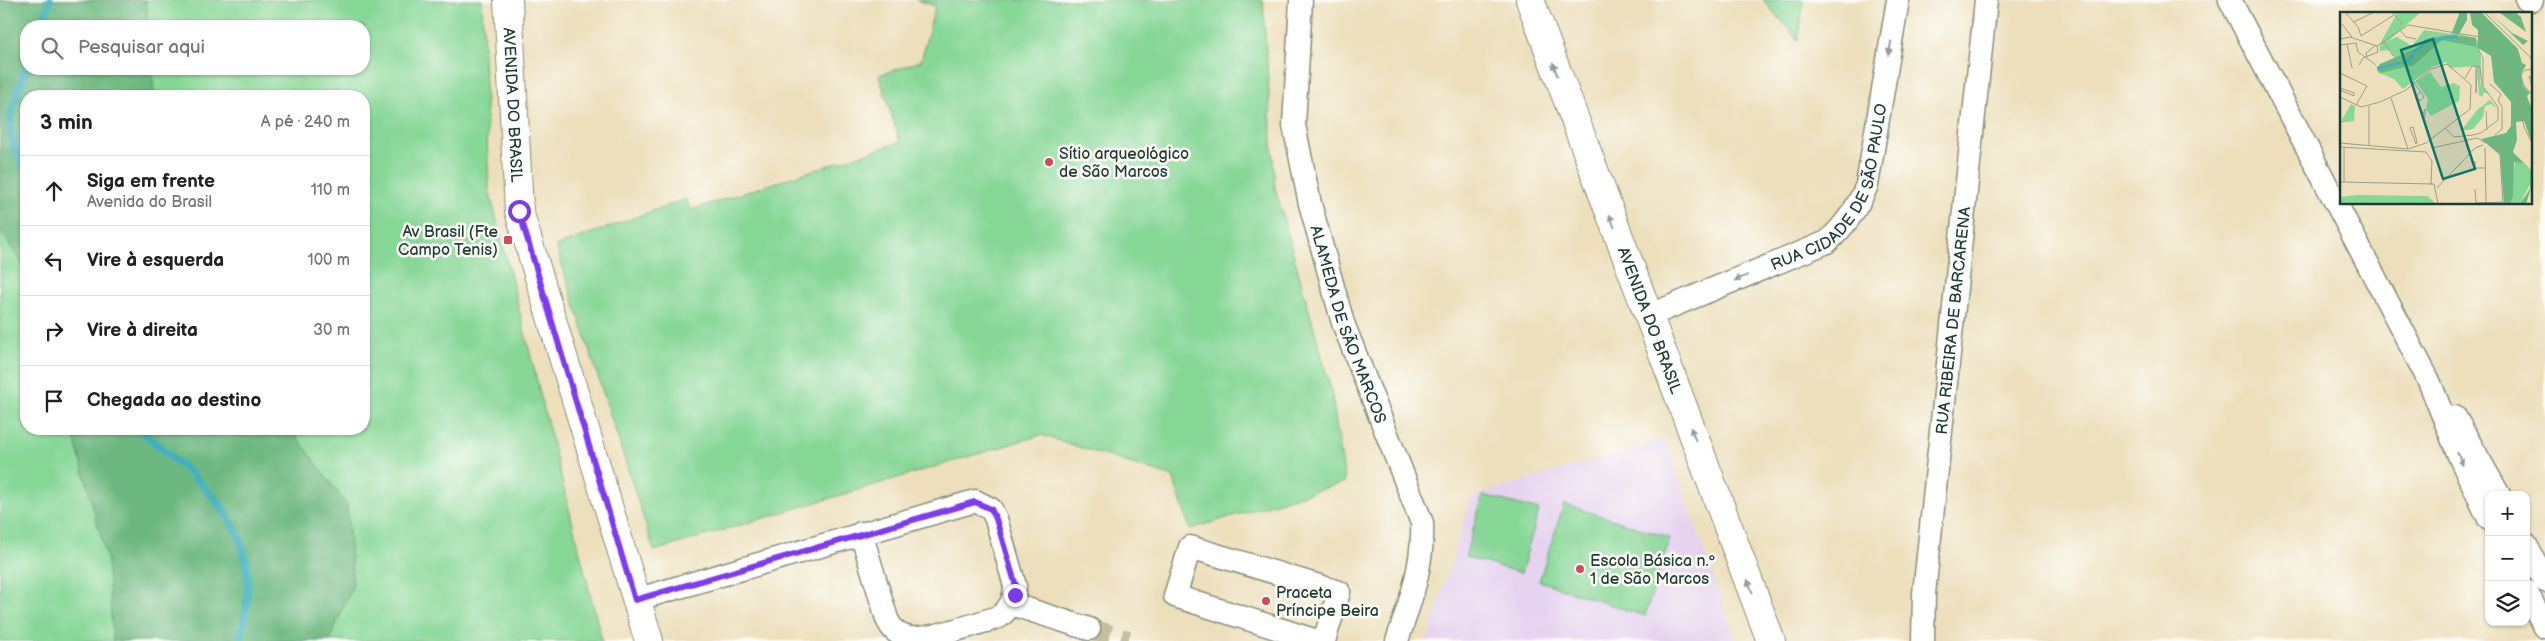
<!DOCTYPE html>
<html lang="pt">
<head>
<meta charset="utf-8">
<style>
  body { margin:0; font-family:"Balsamiq Sans",sans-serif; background:#f2f2f2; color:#202124 }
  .controls { position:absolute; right:15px; bottom:15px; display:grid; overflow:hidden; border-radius:10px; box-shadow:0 1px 4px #0004 }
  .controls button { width:45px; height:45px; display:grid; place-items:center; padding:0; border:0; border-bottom:1px solid #e0e0e0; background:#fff; color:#202124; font:25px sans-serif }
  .stop { position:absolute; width:15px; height:15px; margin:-11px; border:4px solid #7c3aed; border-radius:50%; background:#fff }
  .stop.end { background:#7c3aed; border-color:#fff; box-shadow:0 1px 5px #0008 }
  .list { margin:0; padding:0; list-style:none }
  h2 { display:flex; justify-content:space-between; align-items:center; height:65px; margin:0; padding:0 20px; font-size:21px }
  h2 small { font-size:16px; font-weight:400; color:#757577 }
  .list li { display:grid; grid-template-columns:32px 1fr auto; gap:15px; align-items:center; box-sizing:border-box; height:70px; padding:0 20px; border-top:1px solid #e0e0e0 }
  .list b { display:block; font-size:19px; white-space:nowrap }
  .list p { margin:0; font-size:16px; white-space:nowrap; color:#757577 }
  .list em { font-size:16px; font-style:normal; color:#757577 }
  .icon { flex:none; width:28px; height:28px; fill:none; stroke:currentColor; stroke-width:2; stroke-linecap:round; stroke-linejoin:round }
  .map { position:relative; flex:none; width:2545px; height:641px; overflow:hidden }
  .search { position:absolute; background:#fff; box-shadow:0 1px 4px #0004; left:20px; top:20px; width:350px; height:55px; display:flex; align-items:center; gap:12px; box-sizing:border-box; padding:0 18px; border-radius:20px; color:#757577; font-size:19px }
  .panel { position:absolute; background:#fff; box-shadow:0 1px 4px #0004; left:20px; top:90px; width:350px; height:345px; border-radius:20px }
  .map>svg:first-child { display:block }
  .built { fill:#e6d3f0 }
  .green { fill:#87d797; stroke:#538a66; fill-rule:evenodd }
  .forest { fill:#6db880; stroke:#467a5a }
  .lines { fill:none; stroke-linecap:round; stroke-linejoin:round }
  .stream { stroke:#42b1bd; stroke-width:8 }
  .street-tunnel { stroke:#c4bfa1; stroke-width:22; stroke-dasharray:22 11; stroke-linecap:butt }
  .street-casing { stroke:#868e78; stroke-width:25 }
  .secondary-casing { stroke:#868e78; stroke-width:30 }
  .street { stroke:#fff; stroke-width:22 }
  .secondary { stroke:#fff; stroke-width:28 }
  .oneway { fill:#8f9e9a }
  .route { stroke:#7c3aed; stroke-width:6 }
  .poi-dot { fill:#d1495b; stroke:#fdfcf7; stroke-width:2 }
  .labels { text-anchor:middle; stroke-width:5; stroke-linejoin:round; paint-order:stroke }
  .street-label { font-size:16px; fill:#1f3d34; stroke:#fdfcf7 }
  .poi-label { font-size:16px; fill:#1f3d34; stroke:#fdfcf7; text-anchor:start }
  .inset-river { fill:none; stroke:#42b1bd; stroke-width:2.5 }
  .inset-road { fill:none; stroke:#9b9e86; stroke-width:1 }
  .view { fill:#0f766e; fill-opacity:0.15; stroke:#0f766e; stroke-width:2.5 }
  .inset-edge { fill:none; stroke:#1f3d34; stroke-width:2.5 }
</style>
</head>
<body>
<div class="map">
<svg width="2545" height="641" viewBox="0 0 2545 641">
  <rect width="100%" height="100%" fill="#fdfcf7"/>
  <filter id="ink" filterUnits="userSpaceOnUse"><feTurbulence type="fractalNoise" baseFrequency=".02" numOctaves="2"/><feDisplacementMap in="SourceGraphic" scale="10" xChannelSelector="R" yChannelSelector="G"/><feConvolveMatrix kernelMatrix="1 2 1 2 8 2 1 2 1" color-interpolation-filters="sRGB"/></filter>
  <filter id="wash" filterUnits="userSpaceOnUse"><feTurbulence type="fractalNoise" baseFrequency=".0096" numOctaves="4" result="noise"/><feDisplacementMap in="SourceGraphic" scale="20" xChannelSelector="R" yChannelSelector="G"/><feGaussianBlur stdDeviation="1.12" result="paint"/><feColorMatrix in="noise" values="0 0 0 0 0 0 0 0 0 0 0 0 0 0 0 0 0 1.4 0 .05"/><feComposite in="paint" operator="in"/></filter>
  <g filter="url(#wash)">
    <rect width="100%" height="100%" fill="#eddfbc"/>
    <!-- built -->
    <path class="built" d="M1665,439L1736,641H1427L1471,497Z"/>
    <!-- green -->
    <g class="green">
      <path d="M0,0H482L489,189L602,641H0ZM26,26H364V69H26ZM26,96H364V429H26Z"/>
      <path d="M916,0H1263L1275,188L1331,389L1345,482L1190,529L1173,477L1041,435L654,551L556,246L686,199L691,210L900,142L879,75L921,61L935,6Z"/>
      <path d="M1763,0H1804L1798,40Z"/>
      <path d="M1483,495L1539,510L1521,573L1465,557Z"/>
      <path d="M1564,504L1670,538L1645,616L1539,581Z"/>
    </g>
    <!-- forest -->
    <g class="forest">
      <path d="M0,0H146L148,26H26V69H152L154,96H26V269L0,231Z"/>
      <path d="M72,429H291L347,505L353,585L329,641H113L107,559Z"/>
    </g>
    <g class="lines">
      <!-- stream -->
      <g class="stream">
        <path d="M41,26L50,0"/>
        <path d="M26,68C12,109 0,131 26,170"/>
        <path d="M139,429C181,466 241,507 247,568C250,592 245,618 240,641"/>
      </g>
    </g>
  </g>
  <g filter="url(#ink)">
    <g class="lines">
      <!-- street-tunnel -->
      <path class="street-tunnel" d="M1089,629L1128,641"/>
      <defs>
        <g id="street">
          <path id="s1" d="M1301,0L1294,125L1310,204L1343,323L1422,523C1424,563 1410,603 1397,641"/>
          <path d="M2230,0L2429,381L2460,458L2489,519"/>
          <path d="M2527,0H2532"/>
          <path id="s2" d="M1648,316L1827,242C1845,226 1858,207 1867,185L1898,0"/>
          <path d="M2455,417L2499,495"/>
          <path d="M2526,545L2545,581"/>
          <path d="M2526,591L2545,627"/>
          <path d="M635,600L975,501L991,509L996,519L1015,586C1015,599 1010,609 999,617C980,622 928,641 911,638C898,636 892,630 887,619L861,533"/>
          <path d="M1011,604L1089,629"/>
          <path d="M1317,641L1175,596L1190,547L1339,592L1324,641"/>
          <path id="s3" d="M1923,641L1924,594L1986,0"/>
        </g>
        <g id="secondary">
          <path id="s4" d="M508,0L519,211L649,641"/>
          <path id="s5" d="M1530,0L1771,641"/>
        </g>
      </defs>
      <!-- street casing -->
      <use href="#street" class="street-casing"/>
      <!-- secondary casing -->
      <use href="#secondary" class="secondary-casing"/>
      <!-- street -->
      <use href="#street" class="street"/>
      <!-- secondary -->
      <use href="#secondary" class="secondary"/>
    </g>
    <!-- one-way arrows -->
    <defs><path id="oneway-solid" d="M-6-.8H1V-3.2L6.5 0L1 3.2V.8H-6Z" transform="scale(1.25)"/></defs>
    <g class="oneway">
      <use href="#oneway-solid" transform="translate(1890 48) rotate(100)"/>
      <use href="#oneway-solid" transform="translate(1555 69) rotate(-110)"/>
      <use href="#oneway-solid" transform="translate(1612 221) rotate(-111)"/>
      <use href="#oneway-solid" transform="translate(1741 278) rotate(158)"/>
      <use href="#oneway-solid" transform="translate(1693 434) rotate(-111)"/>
      <use href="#oneway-solid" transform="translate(2460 459) rotate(67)"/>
      <use href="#oneway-solid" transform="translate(1750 586) rotate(-111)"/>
    </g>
  </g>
  <g class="lines" filter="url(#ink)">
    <!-- route -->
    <path class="route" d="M519,211L635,600L975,502L991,509L996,519L1016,586L1015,595"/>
  </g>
  <!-- markers -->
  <g class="poi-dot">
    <circle cx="1049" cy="162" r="5"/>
    <rect x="503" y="235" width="10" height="10" rx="2.5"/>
    <circle cx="1580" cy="569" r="5"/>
    <circle cx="1266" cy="601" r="5"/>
  </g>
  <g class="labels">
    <!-- street labels -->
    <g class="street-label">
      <text dy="6" stroke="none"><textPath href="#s4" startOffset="105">AVENIDA DO BRASIL</textPath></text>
      <text dy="6" stroke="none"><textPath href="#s2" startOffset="240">RUA CIDADE DE SÃO PAULO</textPath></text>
      <text dy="6" stroke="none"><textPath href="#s3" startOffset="322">RUA RIBEIRA DE BARCARENA</textPath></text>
      <text dy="6" stroke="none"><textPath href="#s5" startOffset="342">AVENIDA DO BRASIL</textPath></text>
      <text dy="6" stroke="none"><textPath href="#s1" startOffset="332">ALAMEDA DE SÃO MARCOS</textPath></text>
    </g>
    <!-- poi labels -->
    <g class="poi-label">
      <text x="1059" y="159">Sítio arqueológico<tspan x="1059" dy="18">de São Marcos</tspan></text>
      <text x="498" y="237" text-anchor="end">Av Brasil (Fte<tspan x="498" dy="18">Campo Tenis)</tspan></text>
      <text x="1590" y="566">Escola Básica n.º<tspan x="1590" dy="18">1 de São Marcos</tspan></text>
      <text x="1276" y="598">Praceta<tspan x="1276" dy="18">Príncipe Beira</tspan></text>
    </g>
  </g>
  <!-- overview -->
  <g transform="translate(2340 12)">
    <rect width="192" height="192" fill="#eddfbc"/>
    <path d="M54,0H81L48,29L57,25L72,34L84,18L111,22L120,0L123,12L119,22L136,26L141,46L140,71L147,81H143V85L139,83L137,54L110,56L106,50L92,55L63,77L54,67L39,61L37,58L40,52L55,47L50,38L40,39V32L56,3ZM90,60L101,75L114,71L120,74L119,89L91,104L86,97L88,87L76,70ZM150,88L158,97L151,92L145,94L143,105L133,117L121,119L137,98ZM11,92L15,94L14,109L0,111ZM175,149L183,151L190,159L192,168L180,192H170ZM17,183L88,184L96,192H0V185Z" fill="#87d797"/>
    <path d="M120,0H127V8L119,22L112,21ZM130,0H141L178,37L182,51L186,53L181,62L183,74L190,81L187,84L192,98V131L184,109L176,110L177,128L173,140L191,158L192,162V173L186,192H180L190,177V158L183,151L174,150L173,184L170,192H164L160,143L141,127L166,121L171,114V90L154,70L151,44L138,36V18L132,13ZM149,0L172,21L188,29L183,33ZM175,0L181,5L186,20L160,1ZM108,23L136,26V35L102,28L74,53L40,61L37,58L40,52L79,35L85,27Z" fill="#6db880"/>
    <path class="inset-river" d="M37,56L69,49L75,39L87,30L117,24"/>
    <path class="inset-road" d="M5,0L18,15L21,24M52,0L63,12M144,0L193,48M14,10L34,0M2,12L12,25M60,18L66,25L76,27M21,24L54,3M139,24L137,35L143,46V74M0,27L10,25L37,34M44,30L53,44M16,31L18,40L36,53M7,32L12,56M0,33L17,31M37,34L68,13L146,26L176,73L184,115L193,133M27,45L26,41L35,34M19,53L23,46L38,40L37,34M136,54L137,60L136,81V57M0,61L27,74L16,93M193,68L189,64L193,77M73,70L81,80L84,85L80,89L76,84L81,80M150,72L161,82L158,89L162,94V117L155,123M0,76L14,81V84M0,78L14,84M191,81L184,74L181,63L185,58L193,57M0,85L21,95L40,90L66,78L91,57L107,52L131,73L130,97L86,131L68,137L0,131M51,86L68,137M29,94V133M80,96L83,105H85V97L83,102M146,99L147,118M73,115L77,130L76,132L70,116ZM105,116L114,125L133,123L141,121L158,108V95L142,73L140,55L132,54L125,66M148,132L155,134L160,142L163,192M0,135L86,140L92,149L91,173M4,135V170M92,136L137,126L146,131M145,136L146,191M135,149V156H146M0,170L94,172L98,192M97,176L135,136L143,133M135,177L136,191L162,190"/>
    <path class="view" d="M93,27L135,157L103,167L61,38Z"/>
    <rect width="192" height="192" class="inset-edge"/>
  </g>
</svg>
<div class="controls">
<button>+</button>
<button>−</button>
<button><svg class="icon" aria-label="layers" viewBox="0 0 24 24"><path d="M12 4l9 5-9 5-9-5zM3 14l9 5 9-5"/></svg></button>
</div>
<div class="stop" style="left:519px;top:211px"></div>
<div class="stop end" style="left:1015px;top:595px"></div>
<div class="search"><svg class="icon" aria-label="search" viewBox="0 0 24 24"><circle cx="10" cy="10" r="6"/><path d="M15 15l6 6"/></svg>Pesquisar aqui</div>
<section class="panel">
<h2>3 min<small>A pé · 240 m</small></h2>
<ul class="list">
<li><svg class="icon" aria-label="ahead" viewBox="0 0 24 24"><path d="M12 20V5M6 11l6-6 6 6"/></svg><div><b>Siga em frente</b><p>Avenida do Brasil</p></div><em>110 m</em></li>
<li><svg class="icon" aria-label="left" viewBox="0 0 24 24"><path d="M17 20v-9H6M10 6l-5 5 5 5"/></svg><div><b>Vire à esquerda</b></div><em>100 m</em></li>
<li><svg class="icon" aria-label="right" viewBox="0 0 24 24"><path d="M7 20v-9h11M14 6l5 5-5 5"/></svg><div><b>Vire à direita</b></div><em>30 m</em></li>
<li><svg class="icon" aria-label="arrive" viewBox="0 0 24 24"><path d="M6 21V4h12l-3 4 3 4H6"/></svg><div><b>Chegada ao destino</b></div></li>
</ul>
</section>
</div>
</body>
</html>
